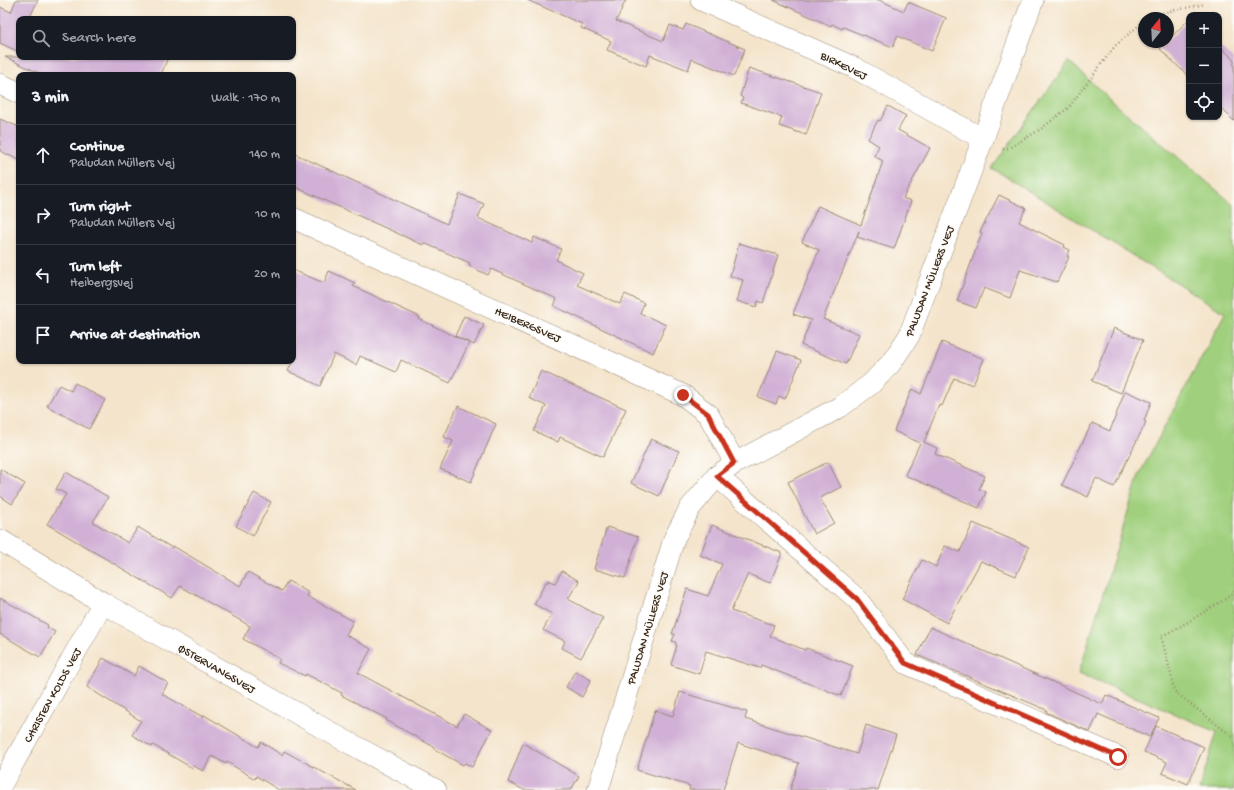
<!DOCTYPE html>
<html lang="en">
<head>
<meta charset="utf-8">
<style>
  body { margin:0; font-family:"Gochi Hand",sans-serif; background:#20242c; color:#f1f3f6 }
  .controls { position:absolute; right:12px; top:12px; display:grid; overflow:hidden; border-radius:8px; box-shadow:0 1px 3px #0004 }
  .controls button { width:36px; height:36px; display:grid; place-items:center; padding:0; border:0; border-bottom:1px solid #363941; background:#171b24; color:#f1f3f6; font:20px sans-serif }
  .compass { position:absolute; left:1138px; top:12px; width:36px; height:36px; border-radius:50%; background:#171b24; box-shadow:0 1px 3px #0004; rotate:18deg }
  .stop { position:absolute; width:12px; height:12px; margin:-9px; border:3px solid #c8321e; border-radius:50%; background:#fff }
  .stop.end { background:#c8321e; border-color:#fff; box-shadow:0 1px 4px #0008 }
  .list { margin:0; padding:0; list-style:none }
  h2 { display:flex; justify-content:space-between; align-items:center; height:52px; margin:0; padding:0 16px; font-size:17px }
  h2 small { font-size:13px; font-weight:400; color:#9ea1a6 }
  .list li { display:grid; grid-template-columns:26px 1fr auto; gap:12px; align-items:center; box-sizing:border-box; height:60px; padding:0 16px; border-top:1px solid #363941 }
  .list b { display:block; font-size:15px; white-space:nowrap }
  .list p { margin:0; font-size:13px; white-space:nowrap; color:#9ea1a6 }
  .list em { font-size:13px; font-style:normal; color:#9ea1a6 }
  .icon { flex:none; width:22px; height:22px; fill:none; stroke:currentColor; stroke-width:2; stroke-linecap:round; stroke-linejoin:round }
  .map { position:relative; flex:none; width:1234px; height:790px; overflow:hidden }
  .search { position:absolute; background:#171b24; box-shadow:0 1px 3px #0004; left:16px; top:16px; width:280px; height:44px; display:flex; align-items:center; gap:10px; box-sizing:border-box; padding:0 14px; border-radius:8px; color:#9ea1a6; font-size:15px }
  .panel { position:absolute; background:#171b24; box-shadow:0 1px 3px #0004; left:16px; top:72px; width:280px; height:292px; border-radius:8px }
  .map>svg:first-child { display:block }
  .green { fill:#a0d07e; stroke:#6e7d4e }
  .building { fill:#d1b0d6 }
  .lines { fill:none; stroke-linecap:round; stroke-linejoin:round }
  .minor-casing { stroke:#988774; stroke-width:22 }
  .path { stroke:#988774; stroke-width:2.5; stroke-dasharray:1 3; stroke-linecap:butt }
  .minor { stroke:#fff; stroke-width:21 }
  .route { stroke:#c8321e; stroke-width:5 }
  .labels { text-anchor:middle; stroke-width:3; stroke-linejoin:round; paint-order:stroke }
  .street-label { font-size:12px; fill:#3b2a1e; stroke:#fdfcf7 }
</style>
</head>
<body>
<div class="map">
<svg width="1234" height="790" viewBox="0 0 1234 790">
  <rect width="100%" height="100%" fill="#fdfcf7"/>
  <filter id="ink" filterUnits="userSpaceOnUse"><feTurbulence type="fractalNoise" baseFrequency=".025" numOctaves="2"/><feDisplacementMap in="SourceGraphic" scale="8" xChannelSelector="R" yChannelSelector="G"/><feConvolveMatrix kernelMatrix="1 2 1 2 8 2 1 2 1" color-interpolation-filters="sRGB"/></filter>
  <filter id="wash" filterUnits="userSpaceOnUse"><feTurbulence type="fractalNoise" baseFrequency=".012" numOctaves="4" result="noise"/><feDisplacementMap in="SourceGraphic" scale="16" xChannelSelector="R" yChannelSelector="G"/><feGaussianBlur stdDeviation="0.9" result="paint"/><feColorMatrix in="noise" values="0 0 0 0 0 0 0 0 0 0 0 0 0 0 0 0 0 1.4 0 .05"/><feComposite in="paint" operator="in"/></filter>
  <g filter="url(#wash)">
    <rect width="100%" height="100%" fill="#f4e4cb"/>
    <!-- green -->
    <path class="green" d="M1069,61L1106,96L1234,205V790H1199L1217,732L1079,673L1139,475L1225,313L992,168Z"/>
    <g id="blocks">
      <!-- building -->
      <g class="building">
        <path d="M16,0H38L29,19H19V52L0,43V7L11,12Z"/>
        <path d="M527,0H626L616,21L663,41L670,25L683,30L686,24L745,49L734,76L692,59L688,70L650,55L646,66L607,50L611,41L581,28L582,24Z"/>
        <path d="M773,0H879L904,11L908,2L946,18L932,51L897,36L893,47L843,27L842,29L832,24L831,26Z"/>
        <path d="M1189,19V77L1160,49Z"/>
        <path d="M1219,45L1234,60V121L1219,106Z"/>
        <path d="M5,57H168L161,75H43Z"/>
        <path d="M749,68L821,92L806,135L779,126L782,117L741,103L743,98L740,96Z"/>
        <path d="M888,106L906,116L898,130L930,148L903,198L911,201L894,249L857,237L859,231L823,319L859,334L846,364L801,345L811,320L793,314L819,250L802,242L818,206L861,225L883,161L874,156L879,146L868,139L878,120L880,121Z"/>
        <path d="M0,119L19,127V160L0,151Z"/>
        <path d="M293,153L447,224L460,194L484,204L478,218L532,243L534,237L561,249L556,260L583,273L577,285L620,304L625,294L644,303L640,313L666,325L653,353L554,306L557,299L491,269L488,275L469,266L470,263L424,243L423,245L293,186Z"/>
        <path d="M999,195L1026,208L1019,222L1065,245L1064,247L1070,250L1067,257H1069L1057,282L1020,270L1010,298L984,288L976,308L957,301L982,233L980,232Z"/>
        <path d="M739,243L778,255L763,303L758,301L756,307L737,301L743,280L730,276Z"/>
        <path d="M293,270L324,283L329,271L355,283L353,286L420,317L419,319L469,343L450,383L401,360L396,372L360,356L356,365L334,354L320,386L288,371L293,361Z"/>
        <path d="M464,316L484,325L474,345L455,336Z"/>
        <path d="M1114,328L1143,340L1121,393L1092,381Z"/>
        <path d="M942,342L984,359L973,385L954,378L942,406L939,405L924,442L937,448L935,454L985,476L979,489L986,492L979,508L905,475L920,443L894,431L912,389L921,394Z"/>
        <path d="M777,351L801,360L785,399L779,396L776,404L758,397Z"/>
        <path d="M541,371L626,409L603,457L560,437L558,442L534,431L546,406L529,398Z"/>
        <path d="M75,383L105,400L89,429L47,406L59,385L71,391Z"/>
        <path d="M1125,391L1151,402L1144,421L1146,422L1114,487L1096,478L1088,497L1062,485L1092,423L1110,431Z"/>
        <path d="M458,406L496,424L471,482L440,469L453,441L444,437Z"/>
        <path d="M651,439L679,451L659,496L631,483Z"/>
        <path d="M828,462L841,487L820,498L834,523L814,534L788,482Z"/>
        <path d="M0,469L25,484L12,504L0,496Z"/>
        <path d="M66,472L108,497L93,522L128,543L138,527L172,548L173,546L240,586L248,572L282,591L288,581L309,593L307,596L353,621L346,635L371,649L358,673L457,726L464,714L492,730L472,767L465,763L463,765L434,749V747L386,720L387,719L341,695L342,693L306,674L305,676L278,663L280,659L243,639L250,626L180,586L172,598L47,524L66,494L56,489Z"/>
        <path d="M254,493L271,502L253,536L236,526Z"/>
        <path d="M973,523L1029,547L1016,576L981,561L947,623L902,599L922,560L936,567L945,546L960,552Z"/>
        <path d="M712,525L782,553L770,583L748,574L731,611L774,625L770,636L805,650L806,648L853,666L841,696L761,665L760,668L706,651L699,674L671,665L677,645L675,644L676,642L672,641L675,634H672L687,589L708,596L722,564L700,555Z"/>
        <path d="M607,527L638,537L625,578L594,569Z"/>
        <path d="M562,571L579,581L568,599L603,618L581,658L562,648L565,641L543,630L552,614L534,604L546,582H548L549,580L555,583Z"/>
        <path d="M0,598L48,625L47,627L55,632L40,657L0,634Z"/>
        <path d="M930,627L1102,704L1106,695L1159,718L1150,737L1098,714L1090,732L1046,712L1047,710L917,655Z"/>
        <path d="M103,658L134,676L139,666L168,683L162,694L203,717L204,715L258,747L261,742L282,755L284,751L356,790H279L256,776L255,779L227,762L226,764L212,756L203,771L194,766L192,768L153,745L152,747L132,735L141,721L87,687Z"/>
        <path d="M575,671L591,680L582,697L566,687Z"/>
        <path d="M680,692L747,712L745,719L857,754L866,725L896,735L878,790H790L799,763L738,743L723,790H689L690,786L637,770L655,710L673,716Z"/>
        <path d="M1156,726L1204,747L1188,784L1162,773L1167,762L1144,752Z"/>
        <path d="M523,743L579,776L571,790H524L508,782Z"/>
      </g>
    </g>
  </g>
  <g filter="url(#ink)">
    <use href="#blocks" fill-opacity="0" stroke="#988774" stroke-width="1"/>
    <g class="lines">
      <defs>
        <g id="minor">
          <path d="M701,0L853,67L983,139"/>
          <path d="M0,84L19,93"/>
          <path d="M293,218L683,395L708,414L735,463"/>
          <path d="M717,476L857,599L905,663L1118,757"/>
          <path d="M0,540L103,603L342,739L436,790"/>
          <path d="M0,787L103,603"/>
          <path d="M598,790L674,539L690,508L717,476L735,463L840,407L871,384L891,363L909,336L983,139L1033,0"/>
        </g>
      </defs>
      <!-- minor casing -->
      <use href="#minor" class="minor-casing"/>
      <!-- path -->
      <g class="path">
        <path d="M1148,18L1151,15L1205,4"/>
        <path d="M1003,149L1009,148L1041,129L1069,107L1115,46L1144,21"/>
        <path d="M1234,591L1227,598L1178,628L1161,636L1170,670L1174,691L1234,738"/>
      </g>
      <!-- minor -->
      <use href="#minor" class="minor"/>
    </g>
  </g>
  <g class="lines" filter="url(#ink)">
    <!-- route -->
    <path class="route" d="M683,395L708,414L734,463L717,476L857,599L905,663L1118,757"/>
  </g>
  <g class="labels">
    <!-- street labels -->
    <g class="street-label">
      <text transform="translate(844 65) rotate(26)" y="4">BIRKEVEJ</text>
      <text transform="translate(929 281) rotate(-69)" y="4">PALUDAN MÜLLERS VEJ</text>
      <text transform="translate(528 324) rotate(24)" y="4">HEIBERGSVEJ</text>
      <text transform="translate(647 628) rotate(-73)" y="4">PALUDAN MÜLLERS VEJ</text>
      <text transform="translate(217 668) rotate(30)" y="4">ØSTERVANGSVEJ</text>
      <text transform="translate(52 695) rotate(-61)" y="4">CHRISTEN KOLDS VEJ</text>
    </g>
  </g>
</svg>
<div class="controls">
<button>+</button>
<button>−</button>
<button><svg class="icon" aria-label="locate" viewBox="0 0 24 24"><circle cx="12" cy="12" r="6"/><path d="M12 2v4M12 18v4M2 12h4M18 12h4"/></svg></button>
</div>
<svg class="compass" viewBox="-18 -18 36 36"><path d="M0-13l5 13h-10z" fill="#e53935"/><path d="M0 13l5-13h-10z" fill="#9ea1a6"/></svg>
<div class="stop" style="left:1118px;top:757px"></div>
<div class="stop end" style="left:683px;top:395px"></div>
<div class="search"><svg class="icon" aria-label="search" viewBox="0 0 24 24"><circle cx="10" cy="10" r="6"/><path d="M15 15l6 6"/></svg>Search here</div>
<section class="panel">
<h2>3 min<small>Walk · 170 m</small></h2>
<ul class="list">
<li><svg class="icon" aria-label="ahead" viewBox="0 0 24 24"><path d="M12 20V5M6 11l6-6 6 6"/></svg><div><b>Continue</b><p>Paludan Müllers Vej</p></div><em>140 m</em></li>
<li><svg class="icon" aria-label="right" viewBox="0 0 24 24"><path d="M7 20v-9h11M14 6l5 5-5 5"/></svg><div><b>Turn right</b><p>Paludan Müllers Vej</p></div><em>10 m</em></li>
<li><svg class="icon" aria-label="left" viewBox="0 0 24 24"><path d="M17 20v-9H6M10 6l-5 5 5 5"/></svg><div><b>Turn left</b><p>Heibergsvej</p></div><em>20 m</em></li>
<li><svg class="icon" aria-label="arrive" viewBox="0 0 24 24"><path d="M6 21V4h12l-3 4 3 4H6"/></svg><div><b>Arrive at destination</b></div></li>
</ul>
</section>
</div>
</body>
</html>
